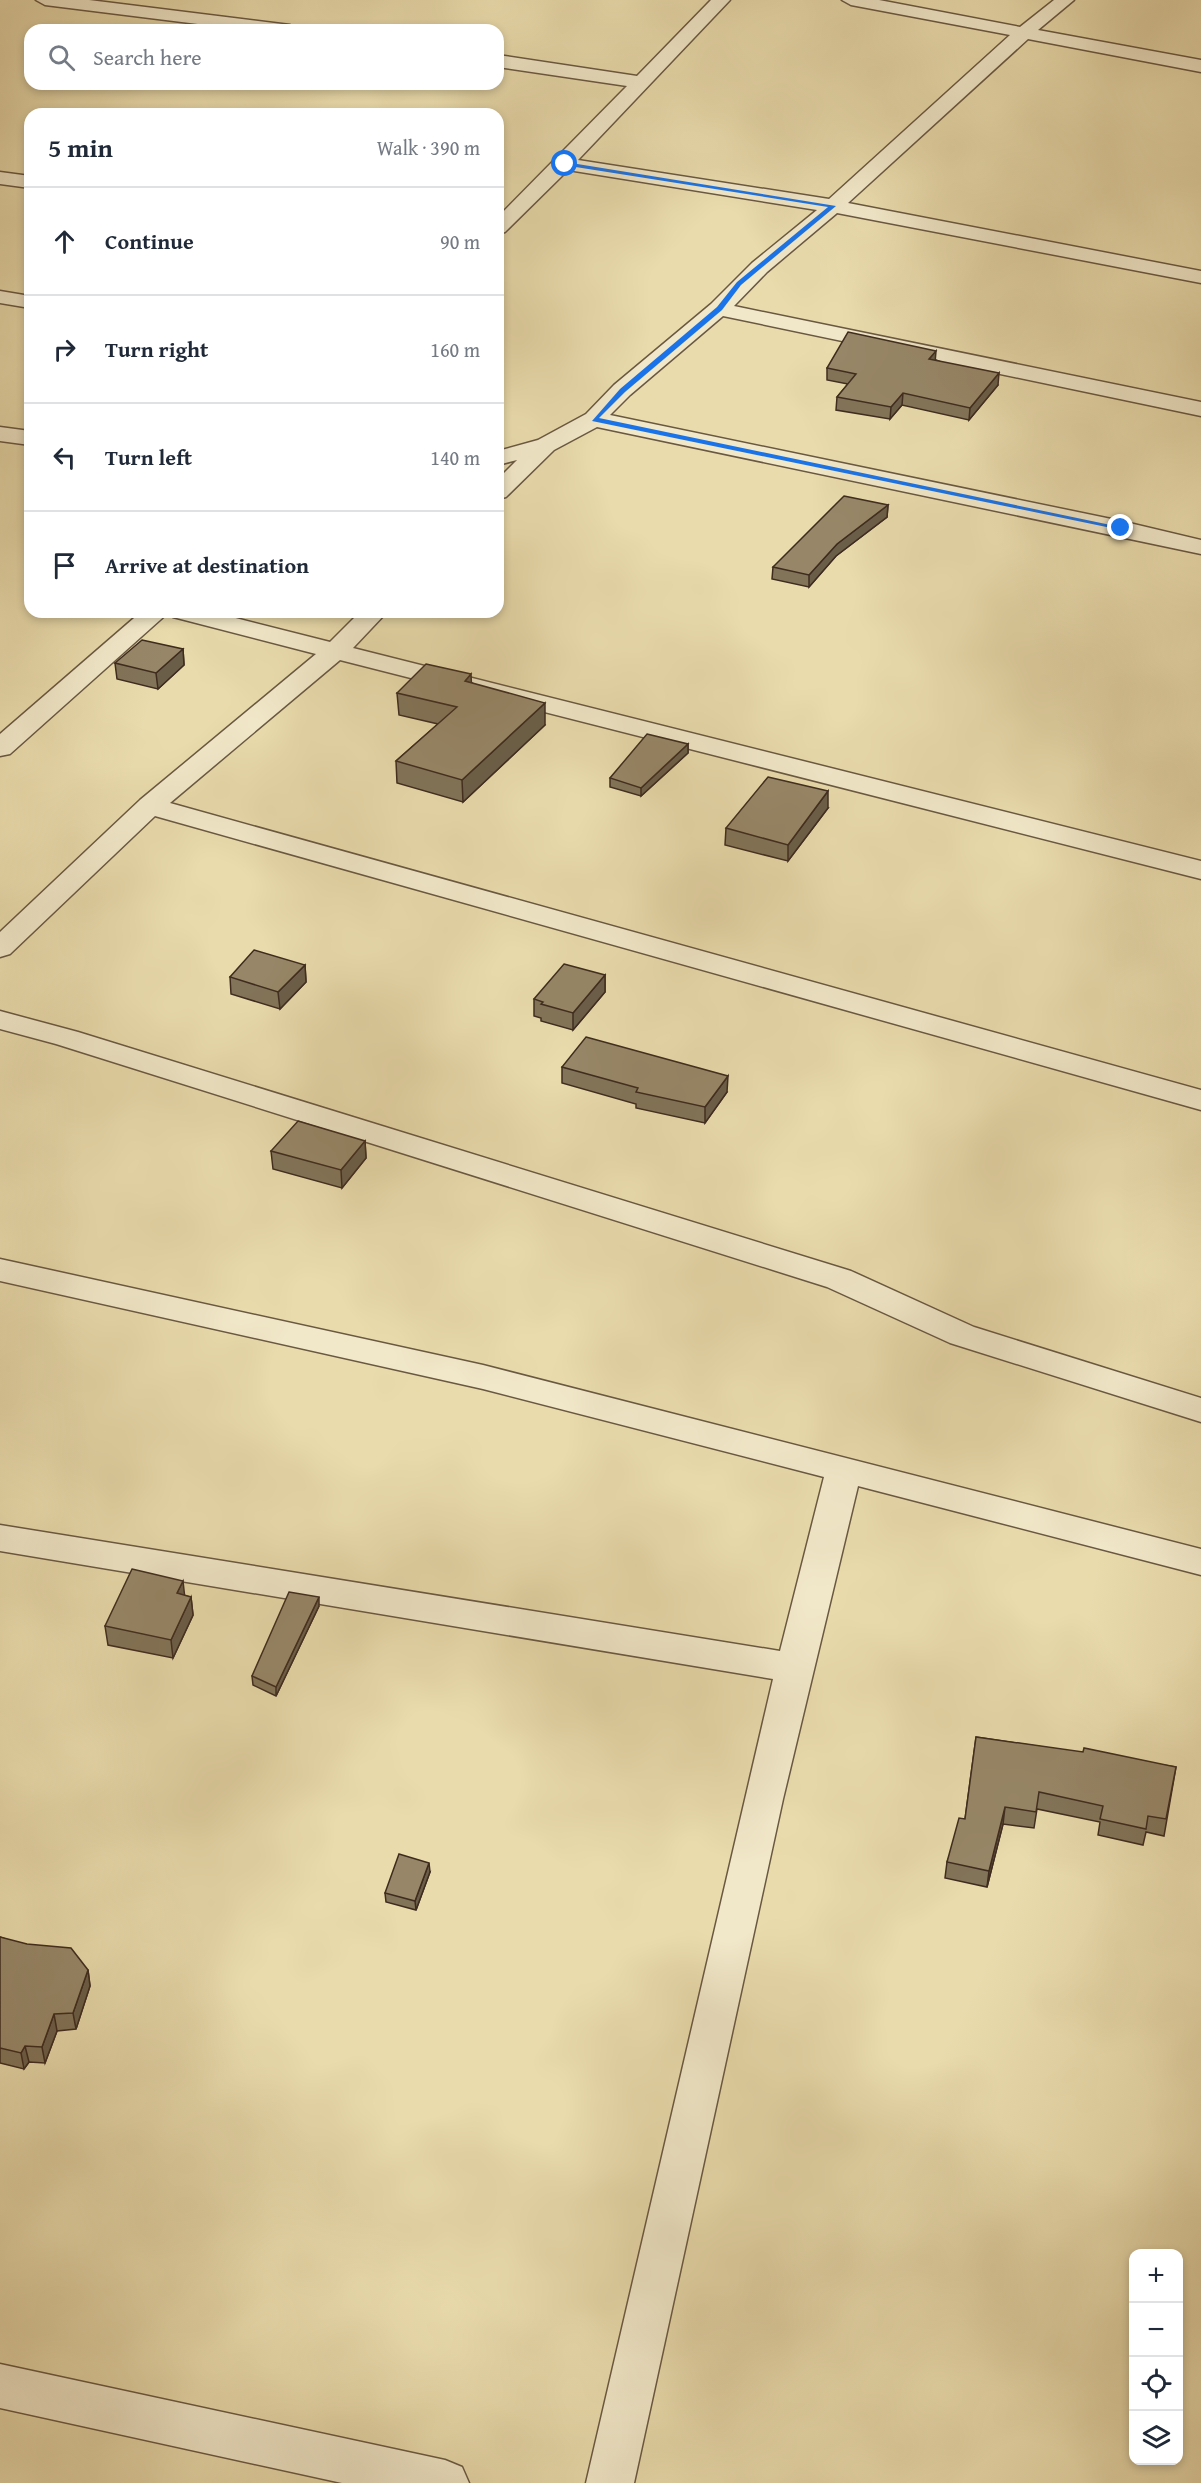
<!DOCTYPE html>
<html lang="en">
<head>
<meta charset="utf-8">
<style>
  body { margin:0; font-family:"Gentium Book Plus",serif; background:#f2f2f3; color:#1f2937 }
  .controls { position:absolute; right:18px; bottom:18px; display:grid; overflow:hidden; border-radius:12px; box-shadow:0 3px 9px #0003 }
  .controls button { width:54px; height:54px; display:grid; place-items:center; padding:0; border:0; border-bottom:2px solid #e0e1e3; background:#fff; color:#1f2937; font:30px sans-serif }
  .stop { position:absolute; width:18px; height:18px; margin:-14px; border:4px solid #1a73e8; border-radius:50%; background:#fff }
  .stop.end { background:#1a73e8; border-color:#fff; box-shadow:0 2px 6px #0008 }
  .list { margin:0; padding:0; list-style:none }
  h2 { display:flex; justify-content:space-between; align-items:center; height:78px; margin:0; padding:0 24px; font-size:26px }
  h2 small { font-size:20px; font-weight:400; color:#747a83 }
  .list li { display:grid; grid-template-columns:39px 1fr auto; gap:18px; align-items:center; box-sizing:border-box; height:108px; padding:0 24px; border-top:2px solid #e0e1e3 }
  .list b { display:block; font-size:22px; white-space:nowrap }
  .list em { font-size:20px; font-style:normal; color:#747a83 }
  .icon { flex:none; width:33px; height:33px; fill:none; stroke:currentColor; stroke-width:2; stroke-linecap:round; stroke-linejoin:round }
  .map { position:relative; flex:none; width:1201px; height:2483px; overflow:hidden }
  .search { position:absolute; background:#fff; box-shadow:0 3px 9px #0003; left:24px; top:24px; width:480px; height:66px; display:flex; align-items:center; gap:15px; box-sizing:border-box; padding:0 21px; border-radius:18px; color:#747a83; font-size:22px }
  .panel { position:absolute; background:#fff; box-shadow:0 3px 9px #0003; left:24px; top:108px; width:480px; height:510px; border-radius:18px }
  .map>svg:first-child { display:block }
  .lines { fill:none; stroke-linecap:round; stroke-linejoin:round }
  .street-casing { stroke:#6a5842; stroke-width:3 }
  .street { fill:#f1e8c9; fill-rule:evenodd }
  .wall { fill:#827459; stroke:#3f2c1f; stroke-width:1.5 }
  .shaded-wall { fill:#6a5e49; stroke:#3f2c1f; stroke-width:1.5 }
  .building { fill:#978768; stroke:#3f2c1f; stroke-width:1.5 }
  .route { fill:#1a73e8 }
</style>
</head>
<body>
<div class="map">
<svg width="1201" height="2483" viewBox="0 0 1201 2483">
  <rect width="100%" height="100%" fill="#e9dbac"/>
  <filter id="stains"><feTurbulence type="fractalNoise" baseFrequency=".00333" numOctaves="4"/><feColorMatrix values="0 0 0 0 .2 0 0 0 0 .09 0 0 0 0 .02 0 0 0 .5 -.17"/></filter>
  <radialGradient id="worn" r=".72"><stop offset=".6" stop-color="#630" stop-opacity="0"/><stop offset="1" stop-color="#630" stop-opacity=".3"/></radialGradient>
  <g class="lines">
    <defs>
      <g id="street">
        <path d="M36,0H89L290,25L299,30H246L45,5Z"/>
        <path d="M711,0H730L578,160L829,199L1010,35L851,5L842,0H879L1020,27L1054,0H1074L1038,30L1201,60V72L1028,39L848,203L1201,271V283L837,213L767,272L734,306L1201,402V416L723,316L630,395L610,415L1121,521L1201,540V554L597,427L554,450L506,497L498,499V479L517,460L498,465V451L538,440L586,414L614,385L711,304L752,263L817,210L568,170L505,232L498,234V217L627,86L498,67V55L637,76Z"/>
        <path d="M0,172L30,176V188L0,184Z"/>
        <path d="M0,291L30,296V308L0,303Z"/>
        <path d="M0,427L30,431V445L0,441Z"/>
        <path d="M141,612H169L10,754L0,756V734Z"/>
        <path d="M169,612H212L330,642L360,612H387L353,648L1201,861V879L340,660L170,803L1201,1090V1110L155,816L10,954L0,957V932L140,800L316,654L173,617Z"/>
        <path d="M0,1011L78,1032L851,1271L974,1327L1201,1398V1422L950,1343L827,1287L56,1044L0,1029Z"/>
        <path d="M0,1259L483,1365L1201,1549V1575L858,1486L783,1799L634,2483H586L773,1679L0,1551V1525L780,1651L824,1477L483,1389L0,1281Z"/>
        <path d="M0,2364L445,2460L462,2467L469,2483H342L0,2408Z"/>
      </g>
    </defs>
    <!-- street casing -->
    <use href="#street" class="street-casing"/>
    <!-- street -->
    <use href="#street" class="street"/>
  </g>
  <!-- wall -->
  <g class="wall">
    <path d="M936,360L998,385L969,420L902,405L890,419L836,410L837,397L848,384L827,380V368Z"/>
    <path d="M888,505L887,517L836,556L809,587L772,579L773,567Z"/>
    <path d="M183,649L184,665L158,689L117,679L115,663Z"/>
    <path d="M472,683L545,725L463,802L397,783L396,761L438,724L399,715L397,693Z"/>
    <path d="M688,744V753L641,796L610,787V778Z"/>
    <path d="M828,808L788,861L725,845L726,828Z"/>
    <path d="M305,965L306,982L280,1009L231,994L230,977Z"/>
    <path d="M605,975V992L573,1030L541,1021V1018L534,1016V999Z"/>
    <path d="M562,1067L727,1092L705,1123L636,1108V1104L562,1083Z"/>
    <path d="M365,1141L366,1158L342,1188L273,1169L271,1151Z"/>
    <path d="M185,1596L191,1597L193,1615L173,1658L108,1645L105,1626Z"/>
    <path d="M319,1606L276,1696L253,1685L252,1676Z"/>
    <path d="M976,1737L1176,1767L1164,1836L1146,1832L1143,1845L1098,1835L1100,1822L1037,1809L1034,1828L1003,1824L987,1887L945,1878L947,1862L965,1819Z"/>
    <path d="M430,1872L416,1910L386,1902L385,1893Z"/>
    <path d="M0,1937L88,1970L90,1986L76,2029L57,2031L45,2063L29,2062L24,2069L0,2063Z"/>
  </g>
  <!-- shaded-wall -->
  <g class="shaded-wall">
    <path d="M936,351L935,363L929,359Z"/>
    <path d="M999,373L998,385L969,420L970,408Z"/>
    <path d="M903,393L902,405L890,419L891,407Z"/>
    <path d="M888,505L887,517L836,556L809,587V575L837,544Z"/>
    <path d="M183,649L184,665L158,689L156,673Z"/>
    <path d="M471,674L472,696L465,681Z"/>
    <path d="M545,703V725L463,802L462,780Z"/>
    <path d="M688,744V753L641,796V788Z"/>
    <path d="M828,791V808L788,861V845Z"/>
    <path d="M305,965L306,982L280,1009L278,992Z"/>
    <path d="M605,975V992L573,1030V1013Z"/>
    <path d="M728,1076L727,1092L705,1123V1107Z"/>
    <path d="M365,1141L366,1158L342,1188L341,1170Z"/>
    <path d="M183,1581L185,1599L177,1593Z"/>
    <path d="M191,1597L193,1615L173,1658L171,1640Z"/>
    <path d="M319,1597V1606L276,1696V1687Z"/>
    <path d="M1005,1807L1003,1824L987,1887L989,1871Z"/>
    <path d="M429,1863L430,1872L416,1910L415,1901Z"/>
    <path d="M88,1970L90,1986L76,2029L73,2013Z"/>
    <path d="M54,2014L57,2031L45,2063L42,2047Z"/>
    <path d="M25,2046L29,2062L24,2069L21,2053Z"/>
  </g>
  <!-- building -->
  <g class="building">
    <path d="M848,332L936,351L929,359L999,373L970,408L903,393L891,407L837,397L856,374L827,368Z"/>
    <path d="M844,496L888,505L837,544L809,575L773,567Z"/>
    <path d="M142,640L183,649L156,673L115,663Z"/>
    <path d="M426,664L471,674L465,681L545,703L462,780L396,761L457,707L397,693Z"/>
    <path d="M647,734L688,744L641,788L610,778Z"/>
    <path d="M768,777L828,791L788,845L726,828Z"/>
    <path d="M254,950L305,965L278,992L230,977Z"/>
    <path d="M564,964L605,975L573,1013L541,1004L543,1002L534,999Z"/>
    <path d="M586,1037L728,1076L705,1107L636,1092L638,1088L562,1067Z"/>
    <path d="M298,1121L365,1141L341,1170L271,1151Z"/>
    <path d="M132,1569L183,1581L177,1593L191,1597L171,1640L105,1626Z"/>
    <path d="M289,1592L319,1597L276,1687L252,1676Z"/>
    <path d="M976,1737L1083,1752L1084,1748L1176,1767L1166,1819L1148,1816L1146,1829L1100,1819L1103,1806L1039,1792L1036,1812L1005,1807L989,1871L947,1862L959,1818L965,1819Z"/>
    <path d="M399,1854L429,1863L415,1901L385,1893Z"/>
    <path d="M0,1937L27,1944L71,1948L88,1970L73,2013L54,2014L42,2047L25,2046L21,2053L0,2048Z"/>
  </g>
  <!-- route -->
  <path class="route" d="M565,162L836,206L741,285L722,310L625,392L599,418L1125,528L1121,530L592,421L620,389L717,307L737,282L828,207L563,165Z"/>
  <rect width="100%" height="100%" filter="url(#stains)"/>
  <rect width="100%" height="100%" fill="url(#worn)"/>
</svg>
<div class="controls">
<button>+</button>
<button>−</button>
<button><svg class="icon" aria-label="locate" viewBox="0 0 24 24"><circle cx="12" cy="12" r="6"/><path d="M12 2v4M12 18v4M2 12h4M18 12h4"/></svg></button>
<button><svg class="icon" aria-label="layers" viewBox="0 0 24 24"><path d="M12 4l9 5-9 5-9-5zM3 14l9 5 9-5"/></svg></button>
</div>
<div class="stop" style="left:565px;top:164px"></div>
<div class="stop end" style="left:1121px;top:528px"></div>
<div class="search"><svg class="icon" aria-label="search" viewBox="0 0 24 24"><circle cx="10" cy="10" r="6"/><path d="M15 15l6 6"/></svg>Search here</div>
<section class="panel">
<h2>5 min<small>Walk · 390 m</small></h2>
<ul class="list">
<li><svg class="icon" aria-label="ahead" viewBox="0 0 24 24"><path d="M12 20V5M6 11l6-6 6 6"/></svg><div><b>Continue</b></div><em>90 m</em></li>
<li><svg class="icon" aria-label="right" viewBox="0 0 24 24"><path d="M7 20v-9h11M14 6l5 5-5 5"/></svg><div><b>Turn right</b></div><em>160 m</em></li>
<li><svg class="icon" aria-label="left" viewBox="0 0 24 24"><path d="M17 20v-9H6M10 6l-5 5 5 5"/></svg><div><b>Turn left</b></div><em>140 m</em></li>
<li><svg class="icon" aria-label="arrive" viewBox="0 0 24 24"><path d="M6 21V4h12l-3 4 3 4H6"/></svg><div><b>Arrive at destination</b></div></li>
</ul>
</section>
</div>
</body>
</html>
